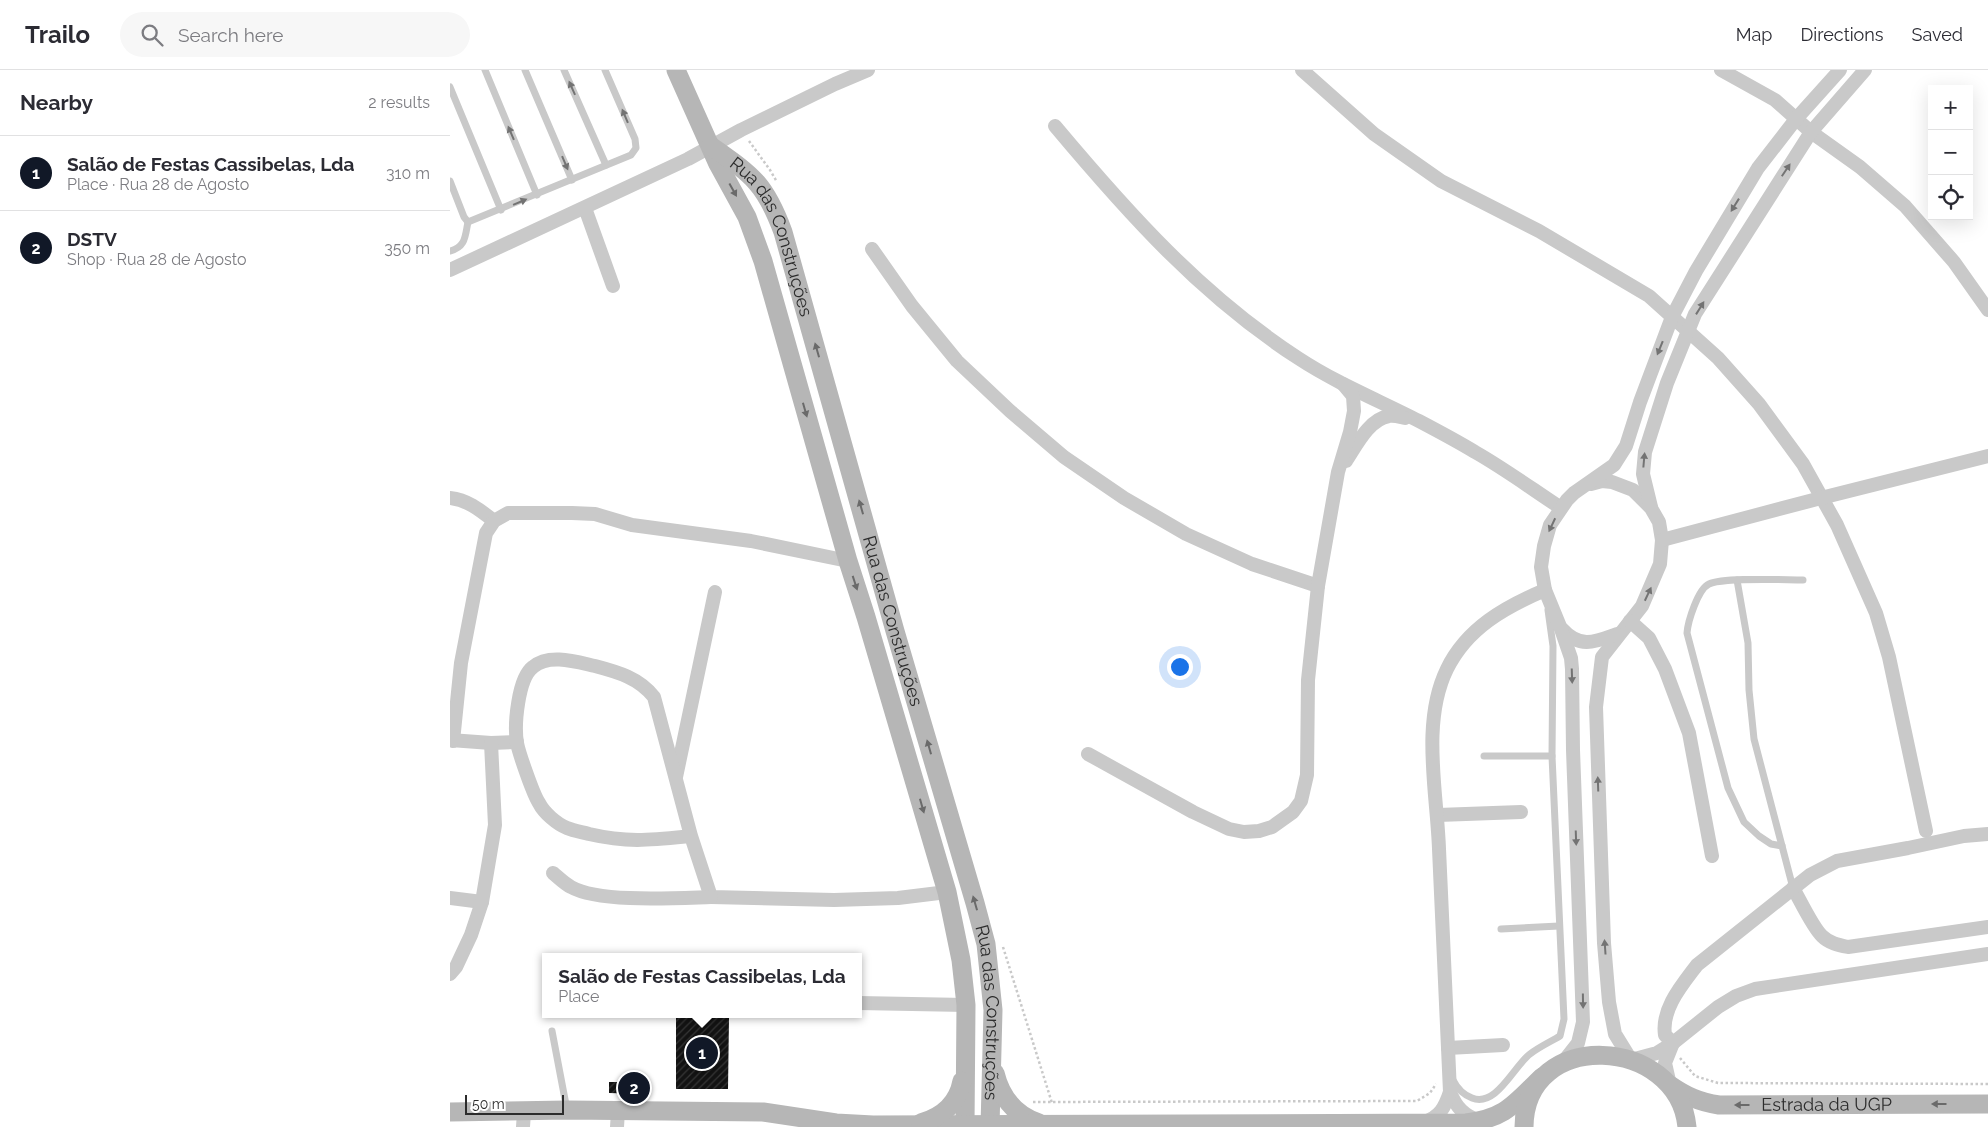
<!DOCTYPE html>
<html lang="en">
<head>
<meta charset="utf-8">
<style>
  body { margin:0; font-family:Raleway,sans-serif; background:#f7f7f7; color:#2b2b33 }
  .controls { position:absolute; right:15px; top:15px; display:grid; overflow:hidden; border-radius:0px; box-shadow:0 5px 20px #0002 }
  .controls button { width:45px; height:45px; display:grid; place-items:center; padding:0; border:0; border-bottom:1px solid #e1e1e2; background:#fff; color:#2b2b33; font:25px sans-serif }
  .scale { position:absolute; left:15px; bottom:12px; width:99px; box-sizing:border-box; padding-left:5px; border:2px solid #2c2c2c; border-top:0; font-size:14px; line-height:18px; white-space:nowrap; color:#2c2c2c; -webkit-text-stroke:4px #fff; paint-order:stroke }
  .you { position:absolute; left:729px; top:596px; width:18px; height:18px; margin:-12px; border:4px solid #fff; border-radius:50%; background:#1a73e8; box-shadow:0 0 0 8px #1a73e833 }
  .badge { display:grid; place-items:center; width:32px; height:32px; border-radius:50%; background:#111827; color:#fff; font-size:16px; font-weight:700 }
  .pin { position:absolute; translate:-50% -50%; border:2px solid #fff; box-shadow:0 1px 5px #0006 }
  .popup { position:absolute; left:92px; top:883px; width:320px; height:65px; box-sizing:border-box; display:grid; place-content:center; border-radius:0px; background:#fff; filter:drop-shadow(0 1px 4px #0005); font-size:16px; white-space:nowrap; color:#7c7c81 }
  .popup b { font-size:19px; color:#2b2b33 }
  .popup::after { content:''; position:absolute; left:50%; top:100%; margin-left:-10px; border:10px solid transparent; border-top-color:#fff }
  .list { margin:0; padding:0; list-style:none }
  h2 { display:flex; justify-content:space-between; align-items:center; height:65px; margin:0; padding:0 20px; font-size:21px }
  h2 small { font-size:16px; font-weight:400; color:#7c7c81 }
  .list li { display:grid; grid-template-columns:32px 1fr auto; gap:15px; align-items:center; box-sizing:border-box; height:75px; padding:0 20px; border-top:1px solid #e1e1e2 }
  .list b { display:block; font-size:19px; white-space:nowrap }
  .list p { margin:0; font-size:16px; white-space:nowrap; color:#7c7c81 }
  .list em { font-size:16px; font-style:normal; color:#7c7c81 }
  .icon { flex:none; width:28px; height:28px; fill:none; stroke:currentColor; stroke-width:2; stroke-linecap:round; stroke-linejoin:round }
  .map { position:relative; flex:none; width:1538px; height:1057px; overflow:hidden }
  header { display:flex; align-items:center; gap:30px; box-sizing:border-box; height:70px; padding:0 25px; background:#fff; border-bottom:1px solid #e1e1e2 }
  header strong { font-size:24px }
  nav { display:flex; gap:28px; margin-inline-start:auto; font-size:18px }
  .search { width:350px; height:45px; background:#f7f7f7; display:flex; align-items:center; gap:12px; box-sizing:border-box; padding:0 18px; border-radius:28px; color:#7c7c81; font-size:19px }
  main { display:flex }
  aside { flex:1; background:#fff }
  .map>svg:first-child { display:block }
  .building { fill:url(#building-hatch) }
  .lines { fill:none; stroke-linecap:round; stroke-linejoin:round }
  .path { stroke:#c9c9c9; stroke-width:2.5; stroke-dasharray:2.5 2.5; stroke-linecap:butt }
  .lane { stroke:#c9c9c9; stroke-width:7 }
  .street { stroke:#c9c9c9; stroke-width:14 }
  .secondary { stroke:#b6b6b6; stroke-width:19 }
  .oneway { fill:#737373 }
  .oneway2 { fill:#6a6a6a }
  .labels { text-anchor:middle; stroke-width:5; stroke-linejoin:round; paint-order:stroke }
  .street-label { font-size:18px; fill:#2c2c2c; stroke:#fff }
</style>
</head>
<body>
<header>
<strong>Trailo</strong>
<div class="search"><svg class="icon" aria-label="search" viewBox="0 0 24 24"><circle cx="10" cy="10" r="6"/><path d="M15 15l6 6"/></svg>Search here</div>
<nav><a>Map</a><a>Directions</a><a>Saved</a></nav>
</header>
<main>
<aside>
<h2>Nearby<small>2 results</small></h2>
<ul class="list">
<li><span class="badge">1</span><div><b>Salão de Festas Cassibelas, Lda</b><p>Place · Rua 28 de Agosto</p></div><em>310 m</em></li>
<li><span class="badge">2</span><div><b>DSTV</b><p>Shop · Rua 28 de Agosto</p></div><em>350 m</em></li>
</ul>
</aside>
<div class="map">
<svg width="1538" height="1057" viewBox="0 0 1538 1057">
  <defs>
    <pattern id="building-hatch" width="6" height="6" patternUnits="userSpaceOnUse" patternTransform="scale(1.25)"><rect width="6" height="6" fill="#131313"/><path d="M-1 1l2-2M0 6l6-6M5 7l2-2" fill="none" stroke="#363636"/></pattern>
  </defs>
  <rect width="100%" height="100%" fill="#fff"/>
  <!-- building -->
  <g class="building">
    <path d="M226,945L279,948L278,1019H226Z"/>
    <path d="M159,1012H192V1024L159,1023Z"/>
  </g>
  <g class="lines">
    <!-- path -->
    <g class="path">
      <path d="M299,71L320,100L327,112"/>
      <path d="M553,877L602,1033"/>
      <path d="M1230,988L1245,1006L1268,1013L1538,1014"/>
      <path d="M583,1032L967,1031L980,1023L986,1014"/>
    </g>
    <!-- lane -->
    <g class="lane">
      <path d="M35,0L87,125"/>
      <path d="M75,0L122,110"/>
      <path d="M114,0L156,95"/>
      <path d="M0,17L51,140"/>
      <path d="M0,111L14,147L18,152L181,85L186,78L185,69L155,0"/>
      <path d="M0,181C16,177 15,166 18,152"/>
      <path d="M1287,510L1298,573L1299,620L1304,669L1343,818"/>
      <path d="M1034,686H1102"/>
      <path d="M1332,776L1321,774L1309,766L1294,752L1278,718L1237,563C1238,551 1248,519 1259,514C1274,507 1333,510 1353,510"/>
      <path d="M1051,859L1109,856"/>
      <path d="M102,961L117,1040"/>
      <path d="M1003,1010C1007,1018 1014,1025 1022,1028C1046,1038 1064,996 1080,984C1089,977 1100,972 1110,966L1114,949L1102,686L1103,576L1098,540"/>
    </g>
    <!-- street -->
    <g class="street">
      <path d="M852,0L924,64L991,111L1089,161L1199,226L1268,288L1309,334L1353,394L1387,455L1426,543L1439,587L1476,761"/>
      <path d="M1271,0L1325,30L1361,62L1410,97L1455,136L1504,192L1538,240"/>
      <path d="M605,56C678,143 751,225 848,288C886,313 928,330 969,351C988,361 1007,371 1025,382C1055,399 1082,419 1111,438"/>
      <path d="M135,138L163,216"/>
      <path d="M422,179L462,236L507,291L560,341L614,387L674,428L736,464L802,494L868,516"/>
      <path d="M0,200L238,89L291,60L385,14L418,0"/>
      <path d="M896,391C906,376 919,349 939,346C944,345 950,347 955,348"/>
      <path d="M1141,414L1152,411L1162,412L1183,420L1201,438L1209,452L1212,470L1210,494L1192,536L1152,587L1146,637L1154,873L1159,932L1165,964L1181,990L1207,983L1223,973L1268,937L1286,926L1305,919L1538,884"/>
      <path d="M0,428C18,430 30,440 44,451"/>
      <path d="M1201,437L1193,404L1195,382L1217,313L1245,244L1361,62L1415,0"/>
      <path d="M1212,470L1371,428L1538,386"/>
      <path d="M1180,551L1199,568L1215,599L1239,663L1262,786"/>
      <path d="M1112,559C1130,579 1145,572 1167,564"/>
      <path d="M0,670L41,673L67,672"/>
      <path d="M3,671L11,593L36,463L44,451L58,443H122L145,444L182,455L301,471L398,491"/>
      <path d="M638,684L743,742L779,759L794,762L809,761L822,757L843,742L851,731L857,705L858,610L868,516L888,402L900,362L904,341L903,326L893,314"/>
      <path d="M226,707L265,522"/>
      <path d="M988,745L1071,742"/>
      <path d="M241,766C201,770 178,773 139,764C132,762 124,761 117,758C107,754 94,743 89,733C83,724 69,683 67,673C64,655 68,608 83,597C99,583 127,592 145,596C168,602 189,608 204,627L241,766L261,827L384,830L448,828L497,822"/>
      <path d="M103,803C109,808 115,814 121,817C149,833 227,828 261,827"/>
      <path d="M1343,818C1350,830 1363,858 1372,866C1379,873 1388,875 1398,877L1538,857"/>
      <path d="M0,828L32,832"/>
      <path d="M0,904L6,897L21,865L32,832L45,755L41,673"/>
      <path d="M408,933L516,935"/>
      <path d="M1223,973L1215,965C1211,939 1232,915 1247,895L1360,805L1387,791L1458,778L1514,766L1538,764"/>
      <path d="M998,978L1053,975"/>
      <path d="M1113,992L1128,973L1133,952L1123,680L1122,599L1121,588L1111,559L1095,520L1091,497L1094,476L1100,455L1117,430L1124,423L1164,395L1176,376L1190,332L1222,247L1246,201L1308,98L1346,49L1390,0"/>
      <path d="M1220,1015L1215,993L1223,973"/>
      <path d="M1000,1022C1006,1037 1014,1046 1030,1051"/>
      <path d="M974,1052C990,1047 995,1037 1000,1022C996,941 993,860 989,779C987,722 971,652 997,599C1017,558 1055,537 1095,520"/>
      <path d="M73,1057L74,1042"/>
      <path d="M167,1057L168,1041"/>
    </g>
    <!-- secondary -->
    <g class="secondary">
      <path d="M226,0L268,94L297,147L313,191L398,491L416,547L497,822L511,890L516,935L515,1057"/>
      <path id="s1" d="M261,76C302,105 315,113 333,162L445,561L525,833L536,874L543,940L540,1057"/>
      <path d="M545,1003C551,1028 565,1045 589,1053"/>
      <path id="s2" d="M1220,1015C1236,1026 1249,1032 1269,1035L1538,1034"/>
      <path d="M0,1042L117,1040L313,1042L386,1053L423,1055L1016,1053C1056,1048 1064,1034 1092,1007"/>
      <path d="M471,1053C492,1047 508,1033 512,1011"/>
      <path d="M1074,1057C1075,957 1228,966 1237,1057"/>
    </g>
  </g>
  <!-- one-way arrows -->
  <defs><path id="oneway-solid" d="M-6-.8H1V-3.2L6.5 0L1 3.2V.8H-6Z" transform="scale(1.25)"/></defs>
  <g class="oneway">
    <use href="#oneway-solid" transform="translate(122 18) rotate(-114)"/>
    <use href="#oneway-solid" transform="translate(175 46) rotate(-113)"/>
    <use href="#oneway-solid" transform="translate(61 63) rotate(-113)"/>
    <use href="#oneway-solid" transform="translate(115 93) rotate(67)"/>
    <use href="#oneway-solid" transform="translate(1336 100) rotate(-56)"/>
    <use href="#oneway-solid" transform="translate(70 132) rotate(-23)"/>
    <use href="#oneway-solid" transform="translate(1285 135) rotate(122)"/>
    <use href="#oneway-solid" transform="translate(1250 238) rotate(-58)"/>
    <use href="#oneway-solid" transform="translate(1210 278) rotate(112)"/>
    <use href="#oneway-solid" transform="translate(1194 390) rotate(-85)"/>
    <use href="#oneway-solid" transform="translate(1102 455) rotate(115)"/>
    <use href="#oneway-solid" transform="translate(1198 524) rotate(-65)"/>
    <use href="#oneway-solid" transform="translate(1122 606) rotate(88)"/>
    <use href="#oneway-solid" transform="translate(1148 714) rotate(-92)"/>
    <use href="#oneway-solid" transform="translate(1126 768) rotate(88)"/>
    <use href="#oneway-solid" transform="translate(1155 877) rotate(-94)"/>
    <use href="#oneway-solid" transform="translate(1133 931) rotate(89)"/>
  </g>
  <g class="oneway2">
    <use href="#oneway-solid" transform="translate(283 120) rotate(61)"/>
    <use href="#oneway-solid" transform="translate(367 280) rotate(-106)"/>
    <use href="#oneway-solid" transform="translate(355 340) rotate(74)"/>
    <use href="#oneway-solid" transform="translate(411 437) rotate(-106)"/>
    <use href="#oneway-solid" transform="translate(405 513) rotate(72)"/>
    <use href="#oneway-solid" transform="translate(479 677) rotate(-106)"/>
    <use href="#oneway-solid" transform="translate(472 736) rotate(74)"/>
    <use href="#oneway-solid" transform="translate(525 833) rotate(-106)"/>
    <use href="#oneway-solid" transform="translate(1489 1034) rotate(180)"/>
    <use href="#oneway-solid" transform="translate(1292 1035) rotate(-180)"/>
  </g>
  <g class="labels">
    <!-- street labels -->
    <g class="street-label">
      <text dy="6" stroke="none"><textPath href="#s1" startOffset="114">Rua das Construções</textPath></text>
      <text dy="6" stroke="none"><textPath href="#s1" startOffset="519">Rua das Construções</textPath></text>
      <text dy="6" stroke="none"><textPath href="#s1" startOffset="924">Rua das Construções</textPath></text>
      <text dy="6" stroke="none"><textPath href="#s2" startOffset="161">Estrada da UGP</textPath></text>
    </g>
  </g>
</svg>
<div class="controls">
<button>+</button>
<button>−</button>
<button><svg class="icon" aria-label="locate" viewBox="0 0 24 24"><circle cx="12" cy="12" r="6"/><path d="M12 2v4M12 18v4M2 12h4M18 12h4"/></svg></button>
</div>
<div class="scale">50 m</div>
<div class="you"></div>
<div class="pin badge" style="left:252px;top:983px">1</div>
<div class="popup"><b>Salão de Festas Cassibelas, Lda</b>Place</div>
<div class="pin badge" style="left:184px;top:1018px">2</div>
</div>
</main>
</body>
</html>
